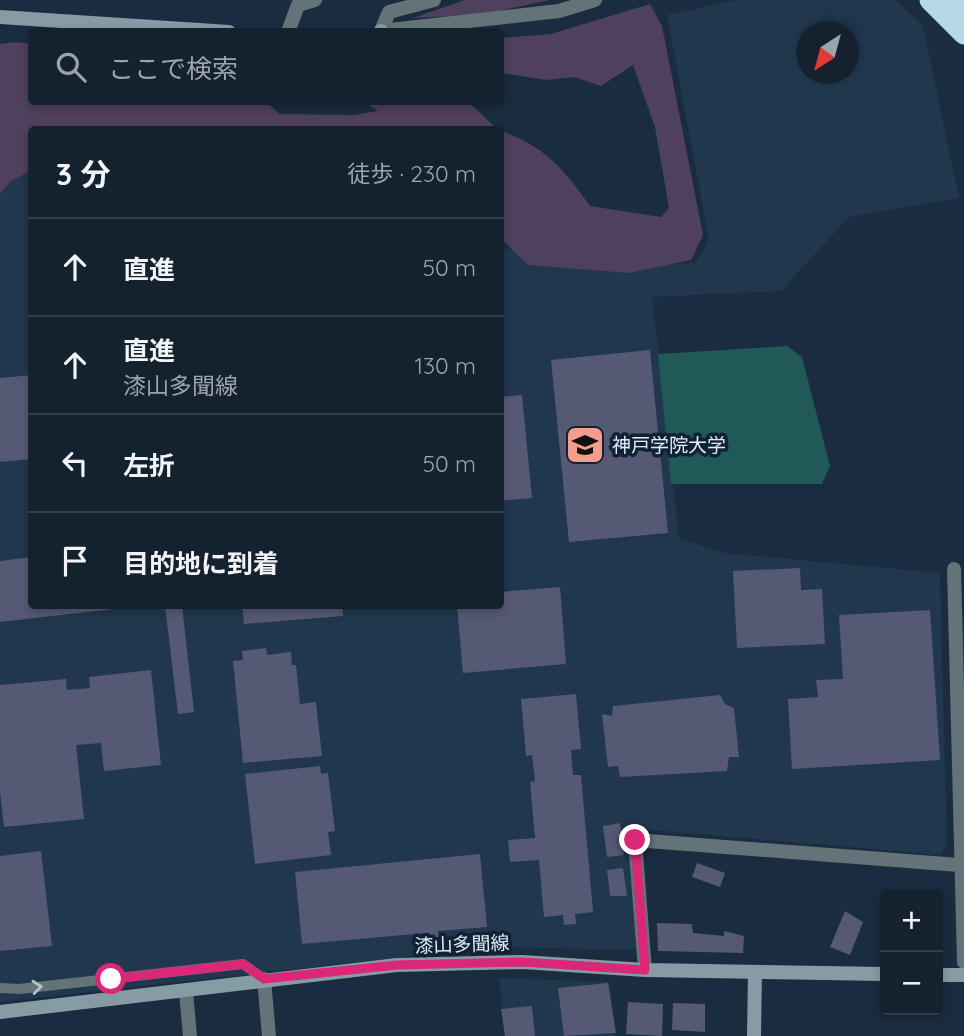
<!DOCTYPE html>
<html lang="ja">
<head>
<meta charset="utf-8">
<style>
  body { margin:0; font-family:Quicksand,"Noto Sans JP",sans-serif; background:#1d2937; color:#f1f3f6 }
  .controls { position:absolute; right:21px; bottom:21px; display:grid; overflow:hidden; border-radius:7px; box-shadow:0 4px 10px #0003 }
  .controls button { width:63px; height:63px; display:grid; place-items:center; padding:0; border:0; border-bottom:2px solid #333e4b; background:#14212f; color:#f1f3f6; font:35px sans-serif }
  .compass { position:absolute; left:796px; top:21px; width:63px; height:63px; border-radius:50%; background:#14212f; box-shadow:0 4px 10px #0003; rotate:216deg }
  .stop { position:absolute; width:21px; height:21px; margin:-16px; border:5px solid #db2777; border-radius:50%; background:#fff }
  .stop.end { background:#db2777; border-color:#fff; box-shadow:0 2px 7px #0008 }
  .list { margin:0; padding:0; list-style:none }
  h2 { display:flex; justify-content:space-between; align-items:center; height:91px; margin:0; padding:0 28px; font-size:30px }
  h2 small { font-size:23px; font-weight:400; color:#9da3aa }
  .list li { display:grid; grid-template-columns:46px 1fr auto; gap:21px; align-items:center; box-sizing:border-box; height:98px; padding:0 28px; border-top:2px solid #333e4b }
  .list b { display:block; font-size:26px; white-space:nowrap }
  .list p { margin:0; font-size:23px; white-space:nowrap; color:#9da3aa }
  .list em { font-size:23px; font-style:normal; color:#9da3aa }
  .icon { flex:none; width:38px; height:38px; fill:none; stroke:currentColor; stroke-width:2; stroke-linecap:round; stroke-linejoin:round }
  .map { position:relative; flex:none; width:964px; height:1036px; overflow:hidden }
  .search { position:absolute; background:#14212f; box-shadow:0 4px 10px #0003; left:28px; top:28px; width:476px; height:77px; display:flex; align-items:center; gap:18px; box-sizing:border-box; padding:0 24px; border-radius:7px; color:#9da3aa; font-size:26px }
  .panel { position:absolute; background:#14212f; box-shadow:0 4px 10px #0003; left:28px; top:126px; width:476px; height:483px; border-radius:7px }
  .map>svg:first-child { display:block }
  .built { fill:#20374e; fill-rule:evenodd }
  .green { fill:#4f405e }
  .water { fill:#215958 }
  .building { fill:#555973 }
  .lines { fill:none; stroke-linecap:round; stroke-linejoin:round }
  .lane { stroke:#647378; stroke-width:10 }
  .street { stroke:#647378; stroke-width:14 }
  .secondary { stroke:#859ca4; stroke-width:14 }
  .highway { stroke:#b4d8e5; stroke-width:21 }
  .oneway { stroke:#b5c1cb }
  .route { stroke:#db2777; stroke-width:9 }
  .labels { text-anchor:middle; stroke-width:7; stroke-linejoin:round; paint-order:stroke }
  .poi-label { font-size:19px; fill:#e0ebf8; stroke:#102234; text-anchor:start }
  .street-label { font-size:19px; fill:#e0ebf8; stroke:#102234 }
</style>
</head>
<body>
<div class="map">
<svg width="964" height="1036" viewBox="0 0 964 1036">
  <rect width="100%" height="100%" fill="#1a2c3f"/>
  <!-- built -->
  <g class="built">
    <path d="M736,0H896L923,26L959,198L849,217L781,291L652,297L679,538L724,553L940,573L947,845L941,855L628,828L637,950L492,947L0,1002V183L31,163L32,606H500L501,248L604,266L695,263L709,240L667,15ZM806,32H848V74H806Z"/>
    <path d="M499,978L610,982L615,1036H506Z"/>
  </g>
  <!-- green -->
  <g class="green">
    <path d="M465,0H549L480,15L413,18Z"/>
    <path d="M650,4L662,26L703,235L691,260L629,273L528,265L501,239V131C542,144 566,171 590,206L661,217L669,208L655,127L633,65L601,86L574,77L546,80L501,73V38L551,34Z"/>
    <path d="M16,42L31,44L32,102H266L280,114L354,115L378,111L364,102H463L473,106L497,129L32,130L31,170L10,182L0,194V44Z"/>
  </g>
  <!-- water -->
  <path class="water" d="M787,346L802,357L830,466L822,484H671L658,354Z"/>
  <!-- building -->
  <g class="building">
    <path d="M650,350L668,533L569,542L551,360Z"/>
    <path d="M32,375V459L0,462V378Z"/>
    <path d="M522,395L532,498L500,501V397Z"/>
    <path d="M32,557V606L131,607L0,622V561Z"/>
    <path d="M800,568L801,590L822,589L825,644L737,648L733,571Z"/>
    <path d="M560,587L566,664L463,673L457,606H500V592Z"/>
    <path d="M165,606H182L194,712L178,714Z"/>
    <path d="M242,606H342L343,616L244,624Z"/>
    <path d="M930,610L940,760L792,769L788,699L818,697L816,680L843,679L839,615Z"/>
    <path d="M266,648L267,655L291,652L292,665H296L300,704L316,702L322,756L243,763L233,661L243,660L242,651Z"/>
    <path d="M151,670L161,765L104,771L101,743L76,745L84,819L4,827L0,792V685L66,679L67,690L90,688L89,677Z"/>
    <path d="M576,694L581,749L571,750L573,775H581L593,912L575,914L576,924L564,925L563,915L544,917L539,860L510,862L508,840L535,838L530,782L535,781L532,755L526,756L521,699Z"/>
    <path d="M720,695L725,704L734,708L739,757H729L727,771L620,777L618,766L608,767L602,714L612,716L613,706Z"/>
    <path d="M320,766L321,774L328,773L335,831L328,832L331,855L255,864L245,774Z"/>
    <path d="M620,823L624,855L607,857L603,826Z"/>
    <path d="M41,851L52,946L0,951V856Z"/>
    <path d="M480,854L487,927L438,931L439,939L427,941L426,933L302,944L295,872Z"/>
    <path d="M697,863L725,873L720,887L692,877Z"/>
    <path d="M623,868L627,896H610L607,870Z"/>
    <path d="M845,911L863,922L850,955L830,947Z"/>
    <path d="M657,923L692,924L693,933L724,936V931L744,936L743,953L658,951Z"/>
    <path d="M608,983L616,1033L564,1036L558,988Z"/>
    <path d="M628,1002L663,1004L662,1036L626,1034Z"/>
    <path d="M673,1003L705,1004V1032L672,1030Z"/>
    <path d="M532,1006L535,1036H505L501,1009Z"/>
  </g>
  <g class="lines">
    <!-- lane -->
    <path class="lane" d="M0,988L19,989L243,964L264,979"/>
    <!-- street -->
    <g class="street">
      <path d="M434,0L389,12L381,31L559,11L595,0"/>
      <path d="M288,32L298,5L315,0"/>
      <path d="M954,569L964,962"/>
      <path d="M645,970L635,840L959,865"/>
      <path d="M264,979L269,1036"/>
      <path d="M186,992L190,1036"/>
    </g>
    <!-- secondary -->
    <g class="secondary">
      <path d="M0,17L229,32"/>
      <path d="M380,32L381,31"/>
      <path d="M938,975H964"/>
      <path d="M0,1012L397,965L522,962L645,970L885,974"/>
      <path d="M754,1036L755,972"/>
    </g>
    <!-- highway -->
    <g class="highway">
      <path d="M930,0L964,34"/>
      <path d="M954,0L964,10"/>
    </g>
  </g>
  <!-- one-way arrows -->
  <defs><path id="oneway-chevron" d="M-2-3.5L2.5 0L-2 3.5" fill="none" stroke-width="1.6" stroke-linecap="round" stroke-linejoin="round" transform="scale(1.75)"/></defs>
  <use class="oneway" href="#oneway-chevron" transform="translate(37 987) rotate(-6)"/>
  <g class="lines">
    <!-- route -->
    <path class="route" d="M111,979L243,964L264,979L397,965L522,962L645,970L635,840"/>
  </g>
  <!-- icons -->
  <defs>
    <symbol id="university-square" viewBox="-11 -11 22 22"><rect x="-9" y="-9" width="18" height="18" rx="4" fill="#f49d8c" stroke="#102234"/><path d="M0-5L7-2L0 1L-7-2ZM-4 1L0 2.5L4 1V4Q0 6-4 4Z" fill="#111"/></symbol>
  </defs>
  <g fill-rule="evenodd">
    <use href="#university-square" x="563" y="423" width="44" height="44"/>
  </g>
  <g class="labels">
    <!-- poi labels -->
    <g class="poi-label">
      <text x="612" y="452">神戸学院大学</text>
    </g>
    <!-- street labels -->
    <g class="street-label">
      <text transform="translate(462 944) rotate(-2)" y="7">漆山多聞線</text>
    </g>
  </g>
</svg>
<div class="controls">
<button>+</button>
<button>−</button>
</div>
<svg class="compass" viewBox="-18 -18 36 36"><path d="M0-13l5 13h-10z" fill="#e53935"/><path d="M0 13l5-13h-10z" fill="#9da3aa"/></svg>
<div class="stop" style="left:111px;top:979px"></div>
<div class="stop end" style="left:635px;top:840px"></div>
<div class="search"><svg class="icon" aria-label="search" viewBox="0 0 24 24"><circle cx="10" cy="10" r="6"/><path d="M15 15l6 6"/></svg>ここで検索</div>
<section class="panel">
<h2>3 分<small>徒歩 · 230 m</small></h2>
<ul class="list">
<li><svg class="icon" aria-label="ahead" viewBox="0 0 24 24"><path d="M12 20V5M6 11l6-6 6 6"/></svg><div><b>直進</b></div><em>50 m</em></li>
<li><svg class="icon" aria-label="ahead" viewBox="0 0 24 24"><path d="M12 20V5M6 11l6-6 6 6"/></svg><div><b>直進</b><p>漆山多聞線</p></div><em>130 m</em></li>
<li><svg class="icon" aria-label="left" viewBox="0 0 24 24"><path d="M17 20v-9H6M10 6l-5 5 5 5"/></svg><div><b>左折</b></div><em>50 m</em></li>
<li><svg class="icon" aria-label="arrive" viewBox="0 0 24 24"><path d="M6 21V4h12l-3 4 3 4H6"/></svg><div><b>目的地に到着</b></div></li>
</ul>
</section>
</div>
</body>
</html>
